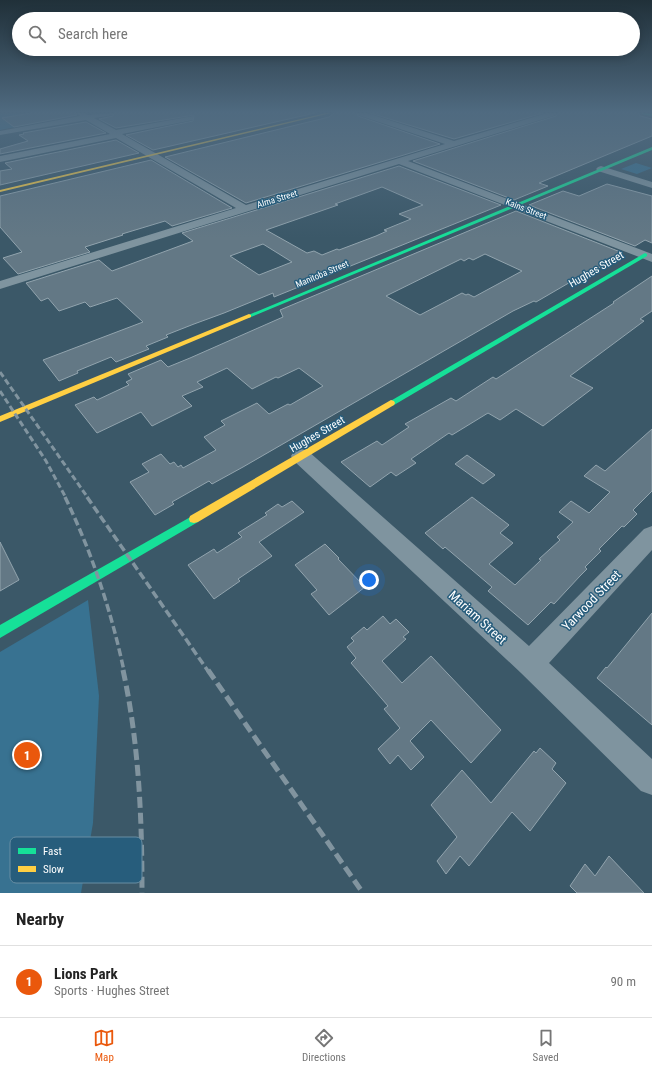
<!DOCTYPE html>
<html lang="en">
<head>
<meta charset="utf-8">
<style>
  body { margin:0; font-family:"Roboto Condensed",sans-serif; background:#f2f2f2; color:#222 }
  .you { position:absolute; left:369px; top:580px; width:14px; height:14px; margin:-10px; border:3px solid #fff; border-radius:50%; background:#1a73e8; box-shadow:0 0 0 6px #1a73e833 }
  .badge { display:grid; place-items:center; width:26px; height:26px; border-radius:50%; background:#ea580c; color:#fff; font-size:13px; font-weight:700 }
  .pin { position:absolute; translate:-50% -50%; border:2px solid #fff; box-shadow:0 1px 4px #0006 }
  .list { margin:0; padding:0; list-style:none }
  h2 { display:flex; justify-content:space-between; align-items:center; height:52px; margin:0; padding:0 16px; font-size:17px }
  h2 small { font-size:13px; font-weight:400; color:#767676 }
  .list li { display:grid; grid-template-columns:26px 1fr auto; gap:12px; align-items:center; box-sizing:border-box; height:72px; padding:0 16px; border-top:1px solid #e0e0e0 }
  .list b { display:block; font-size:15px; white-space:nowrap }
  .list p { margin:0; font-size:13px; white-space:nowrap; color:#767676 }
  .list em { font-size:13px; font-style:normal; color:#767676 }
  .icon { flex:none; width:22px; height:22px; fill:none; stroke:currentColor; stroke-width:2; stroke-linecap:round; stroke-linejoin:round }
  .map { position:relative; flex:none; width:652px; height:893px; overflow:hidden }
  .search { position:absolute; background:#fff; box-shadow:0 2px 10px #0003; left:12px; right:12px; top:12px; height:44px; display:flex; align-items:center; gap:10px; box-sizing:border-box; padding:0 14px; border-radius:22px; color:#767676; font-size:15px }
  .sheet { height:124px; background:#fff }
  nav { display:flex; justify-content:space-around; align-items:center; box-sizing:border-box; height:56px; border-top:1px solid #e0e0e0; background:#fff; font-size:11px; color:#767676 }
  nav a { display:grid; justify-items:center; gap:2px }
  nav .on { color:#ea580c }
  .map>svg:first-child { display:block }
  .green { fill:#387291 }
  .building { fill:#637885; stroke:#92a4ae; fill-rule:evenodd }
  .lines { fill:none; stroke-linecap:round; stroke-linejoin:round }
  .street { fill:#7f949f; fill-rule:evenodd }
  .fast { fill:#16e098; fill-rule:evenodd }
  .slow { fill:#ffcf43; fill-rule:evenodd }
  .rail-far2 { stroke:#81949f; stroke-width:3; stroke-dasharray:6 3; stroke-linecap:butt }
  .rail-far1 { stroke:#81949f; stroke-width:3.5; stroke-dasharray:8 3.5; stroke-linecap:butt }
  .rail { stroke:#81949f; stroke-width:5; stroke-dasharray:11 5; stroke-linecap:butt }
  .labels { text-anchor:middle; stroke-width:3; stroke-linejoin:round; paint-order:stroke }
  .far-street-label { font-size:9px; fill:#fff; stroke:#275d7c }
  .street-label { font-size:11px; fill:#fff; stroke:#275d7c }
  .near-street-label { font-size:13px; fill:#fff; stroke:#275d7c }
  .key { fill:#275d7c; stroke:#688ea3; stroke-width:1 }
  .key-label { font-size:11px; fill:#fff }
</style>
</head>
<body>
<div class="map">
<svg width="652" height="893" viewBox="0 0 652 893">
  <rect width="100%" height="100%" fill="#3b5868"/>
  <!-- green -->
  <g class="green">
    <path d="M0,113H18L35,123L0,130Z"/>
    <path d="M636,163L652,168L637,174L621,169Z"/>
    <path d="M88,600L99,696L93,823L81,893H0V652Z"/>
  </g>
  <!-- building -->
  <g class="building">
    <path d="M31,113H76L77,115L14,127L2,118Z"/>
    <path d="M114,113H315L153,150L126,135L193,121L194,115L116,128L99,119L113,116Z"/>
    <path d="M334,113H357L358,116L440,144L246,203L165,157L329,117Z"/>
    <path d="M370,113H543L454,139Z"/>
    <path d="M558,113H638L640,116L652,119V136L539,183L548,186L514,200L413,161L556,116Z"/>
    <path d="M86,122L106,133L0,154V149L28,141L19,135L24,134L23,133Z"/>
    <path d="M116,140L139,153L0,185V171L12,169L5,163Z"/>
    <path d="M151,160L232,208L172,226L165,221L122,234L123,235L85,247L90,252L18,274L3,258L22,252L0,227V196Z"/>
    <path d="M399,166L501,205L274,297L273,293L224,313L194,324L166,335L168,337L146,346L149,349L116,362L111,357L77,371L78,373L59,381L43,360L143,322L117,298L90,307L85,302L59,311L48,298L41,301L26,283L99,260L112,271L193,241L182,233ZM382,187L423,205L399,214L411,219L384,230L387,231L376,236L339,250L337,249L322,255L314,251L307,253L266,230L338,205L335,204ZM263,244L292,262L259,275L230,256Z"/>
    <path d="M607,184L652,196V243L645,240L635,246L529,205L563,191L579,196Z"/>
    <path d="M516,211L623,253L582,278L579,277L536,302L534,301L513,311L243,467L212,484L209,481L172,502L174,504L155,515L130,482L149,472L142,464L161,454L170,464L174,462L178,467L181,465L183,468L216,450L204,437L225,425L221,421L257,403L269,414L288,404L290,405L323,386L299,368L278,378L276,377L252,389L227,368L197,382L203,387L182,396L192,406L152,426L141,412L97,433L75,405L94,397L97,400L129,385L126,382L132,379L128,374L161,360L168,367L190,358L283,317L280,310ZM485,254L522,271L474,297L468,294L466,295L462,293L420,315L386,296L461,259L464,261L469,258L473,260Z"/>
    <path d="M652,276V311L640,319L644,321L570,376L593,388L543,426L516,409L500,420L488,413L452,435L449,433L411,459L416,463L396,476L391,472L370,487L341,462L377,441L382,445L409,427L405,424L451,398L456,401L493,377L496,379L614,303L613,302Z"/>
    <path d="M652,429V491L633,510L637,514L624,527L622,526L599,549L601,551L585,567L587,569L580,576L554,604L551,602L528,625L488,591L492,587L445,547L443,549L425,533L472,497L509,525L500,533L513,543L489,564L515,585L541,560L539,559L560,540L557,537L573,522L559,512L571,501L589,513L610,492L584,476L596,465L605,471Z"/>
    <path d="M467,455L495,475L483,484L455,464Z"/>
    <path d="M292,501L304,512L259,542L272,556L238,579L240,581L214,599L188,565L214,549L217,553L242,537L238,533L267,515L265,513L278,504L282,507Z"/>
    <path d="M0,542L19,580L0,591Z"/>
    <path d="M325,544L339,558L338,559L365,587L329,615L311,594L317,590L295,565Z"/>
    <path d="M652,613V725L597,678L606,667L607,668Z"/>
    <path d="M383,616L390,624L396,619L409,632L403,637L406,639L382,661L402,683L431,656L501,730L471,763L431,720L410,741L424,757L411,770L398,755L390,764L378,749L400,728L384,709L388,706L351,663L356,658L347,647L354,641L351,638L364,627L367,630Z"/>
    <path d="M540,748L556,763L552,769L566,783L530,831L512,812L469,866L460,856L446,874L437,861L457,837L431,805L462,770L491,803L534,751L536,753Z"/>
    <path d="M609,856L644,893H577L570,886L585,864L595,876Z"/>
  </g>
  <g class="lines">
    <!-- street -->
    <g class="street">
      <path d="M77,113H85L88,115L113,113V115L94,118L116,130L193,116V120L122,134L246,205L445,144L358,115V113H367L454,141L547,113H556V115L408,161L652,254V262L399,164L0,289V281L236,208L116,138L0,162V156L110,134L86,120L0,135V131L80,116Z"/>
      <path d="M601,166L652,182V188L598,171L596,169L598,167Z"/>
      <path d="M301,449L308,451L529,646L644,529L652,526V550L549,663L652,759V795L641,791L521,673L294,461L291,456L294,451Z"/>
    </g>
    <!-- fast -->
    <g class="fast">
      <path d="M642,113L652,114V116L642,114Z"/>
      <path d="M652,147V150L251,317L249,318L246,316Z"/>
      <path d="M645,253L647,254V256L394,405L391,406L387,403Z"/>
      <path d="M194,515L198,516L199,519L198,522L0,638V625Z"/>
    </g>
    <!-- slow -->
    <g class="slow">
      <path d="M326,113H331L0,192V190Z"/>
      <path d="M249,314L251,315V317L0,422V416Z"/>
      <path d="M391,400L394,401L395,403L394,405L198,522L194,523L190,522L189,519L190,516Z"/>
    </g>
    <!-- rail-far2 -->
    <g class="rail-far2">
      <path d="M0,372L88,498"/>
      <path d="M0,391L46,461L66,498"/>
    </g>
    <!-- rail-far1 -->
    <g class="rail-far1">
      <path d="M65,497C92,553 111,610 124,671"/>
      <path d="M87,497L208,671"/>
    </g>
    <!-- rail -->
    <g class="rail">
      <path d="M123,670C139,743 142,818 142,893"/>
      <path d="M208,670L363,893"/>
    </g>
  </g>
  <!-- sky -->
  <linearGradient id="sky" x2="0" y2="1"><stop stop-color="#203039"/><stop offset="0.47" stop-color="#4f6a80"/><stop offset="1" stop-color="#4f6a80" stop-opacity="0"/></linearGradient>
  <rect width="652" height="238" fill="url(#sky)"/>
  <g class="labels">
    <!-- far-street labels -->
    <g class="far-street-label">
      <text transform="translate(277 199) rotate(-17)" y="3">Alma Street</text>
      <text transform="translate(526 209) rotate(21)" y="3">Kains Street</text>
      <text transform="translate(322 274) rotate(-23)" y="3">Manitoba Street</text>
    </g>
    <!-- street labels -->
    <g class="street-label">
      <text transform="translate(596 269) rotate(-30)" y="4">Hughes Street</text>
      <text transform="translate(317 434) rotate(-30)" y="4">Hughes Street</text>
    </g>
    <!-- near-street labels -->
    <g class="near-street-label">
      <text transform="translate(591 600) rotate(-46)" y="5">Yarwood Street</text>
      <text transform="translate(478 617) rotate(42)" y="5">Mariam Street</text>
    </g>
  </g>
  <!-- legend -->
  <rect x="10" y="837" width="132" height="46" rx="6" class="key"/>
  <rect x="18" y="848" width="18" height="6" fill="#16e098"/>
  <rect x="18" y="866" width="18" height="6" fill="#ffcf43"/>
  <g class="key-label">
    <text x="43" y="855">Fast</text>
    <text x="43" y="873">Slow</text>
  </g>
</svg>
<div class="you"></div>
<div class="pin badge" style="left:27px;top:755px">1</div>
<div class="search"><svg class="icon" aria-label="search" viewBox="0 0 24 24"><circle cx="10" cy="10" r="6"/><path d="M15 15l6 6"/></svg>Search here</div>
</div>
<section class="sheet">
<h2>Nearby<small></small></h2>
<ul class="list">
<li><span class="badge">1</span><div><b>Lions Park</b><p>Sports · Hughes Street</p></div><em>90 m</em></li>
</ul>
</section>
<nav>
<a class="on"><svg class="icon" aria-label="map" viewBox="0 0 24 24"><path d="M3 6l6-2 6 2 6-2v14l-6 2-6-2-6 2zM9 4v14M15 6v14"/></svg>Map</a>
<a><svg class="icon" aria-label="directions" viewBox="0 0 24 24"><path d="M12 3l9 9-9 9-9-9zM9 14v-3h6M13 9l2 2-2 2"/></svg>Directions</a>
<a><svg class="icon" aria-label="saved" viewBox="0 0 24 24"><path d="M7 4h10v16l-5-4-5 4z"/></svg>Saved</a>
</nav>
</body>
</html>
